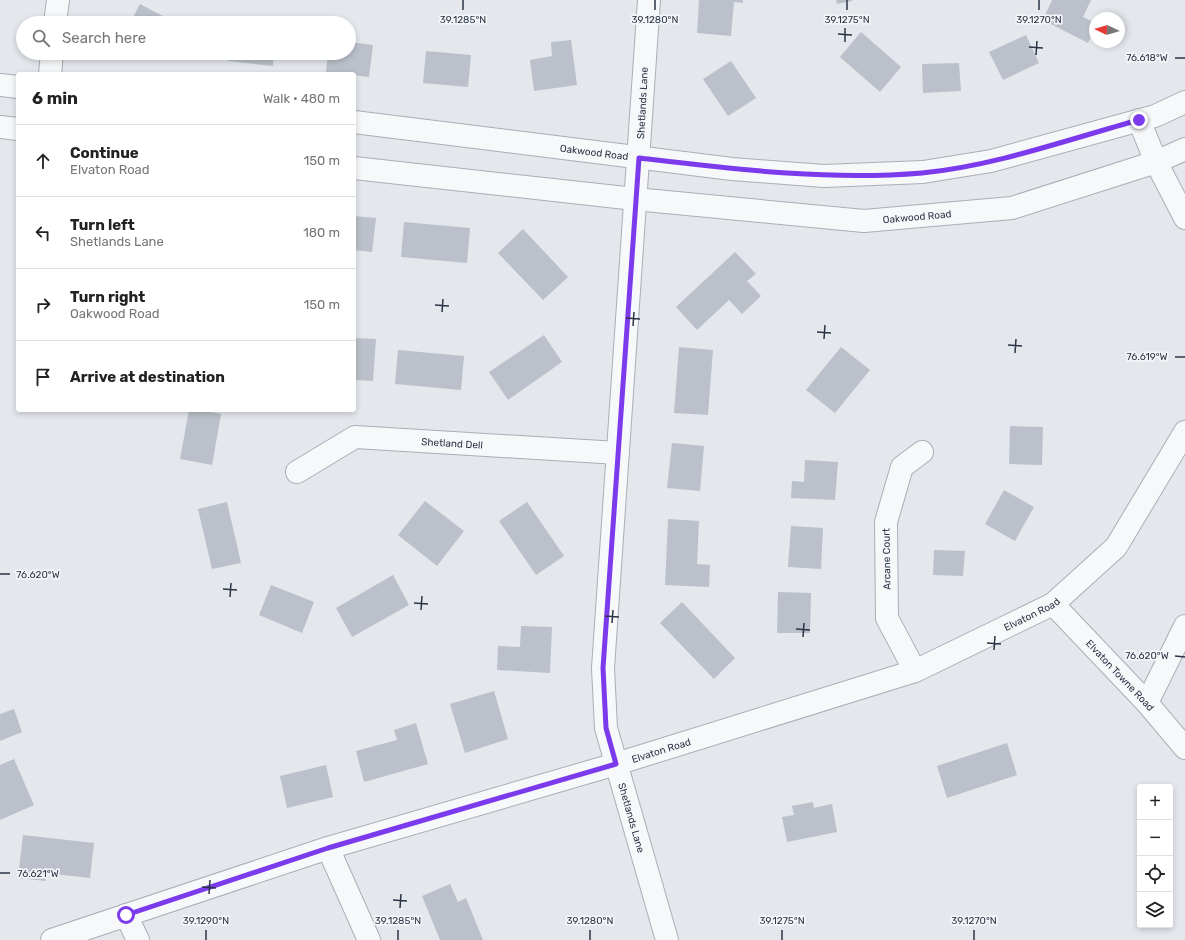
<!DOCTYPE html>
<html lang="en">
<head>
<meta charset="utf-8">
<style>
  body { margin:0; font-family:Rubik,sans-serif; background:#f6f6f6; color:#222 }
  .controls { position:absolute; right:12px; bottom:12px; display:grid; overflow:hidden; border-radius:4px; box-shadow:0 2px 6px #0003 }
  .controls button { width:36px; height:36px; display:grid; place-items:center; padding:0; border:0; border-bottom:1px solid #e0e0e0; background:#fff; color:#222; font:20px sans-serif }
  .compass { position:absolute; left:1089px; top:12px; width:36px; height:36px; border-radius:50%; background:#fff; box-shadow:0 2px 6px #0003; rotate:274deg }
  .stop { position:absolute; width:12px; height:12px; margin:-9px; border:3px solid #7c3aed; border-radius:50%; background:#fff }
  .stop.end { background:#7c3aed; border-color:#fff; box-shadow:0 1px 4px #0008 }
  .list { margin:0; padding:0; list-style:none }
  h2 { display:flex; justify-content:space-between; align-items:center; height:52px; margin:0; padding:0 16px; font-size:17px }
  h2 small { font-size:13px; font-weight:400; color:#767676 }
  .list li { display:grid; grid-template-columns:26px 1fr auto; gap:12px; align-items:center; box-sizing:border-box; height:72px; padding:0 16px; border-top:1px solid #e0e0e0 }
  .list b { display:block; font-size:15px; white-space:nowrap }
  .list p { margin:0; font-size:13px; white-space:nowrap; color:#767676 }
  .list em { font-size:13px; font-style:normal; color:#767676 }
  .icon { flex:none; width:22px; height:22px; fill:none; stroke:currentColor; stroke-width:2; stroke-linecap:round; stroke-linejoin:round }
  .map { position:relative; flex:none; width:1185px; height:940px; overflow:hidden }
  .search { position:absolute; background:#fff; box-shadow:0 2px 6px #0003; left:16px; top:16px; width:340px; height:44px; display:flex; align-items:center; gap:10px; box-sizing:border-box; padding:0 14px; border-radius:22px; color:#767676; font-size:15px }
  .panel { position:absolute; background:#fff; box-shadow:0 2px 6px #0003; left:16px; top:72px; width:340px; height:340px; border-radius:4px }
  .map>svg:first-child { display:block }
  .building { fill:#bbc0ca }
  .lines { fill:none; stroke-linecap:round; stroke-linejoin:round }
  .minor-casing { stroke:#a9aeb7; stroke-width:24 }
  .minor { stroke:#f7f8fa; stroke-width:22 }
  .route { stroke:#7c3aed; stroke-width:5 }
  .ticks { fill:none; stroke:#2b3445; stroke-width:1.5 }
  .labels { text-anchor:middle; stroke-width:3.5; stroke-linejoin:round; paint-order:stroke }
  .street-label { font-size:10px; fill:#2b3445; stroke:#f4f6f9 }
  .ticks-label { font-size:10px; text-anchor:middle; fill:#2b3445; stroke:#f4f6f9; stroke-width:3.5; stroke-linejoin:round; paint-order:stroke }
</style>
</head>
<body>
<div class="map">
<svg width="1185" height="940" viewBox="0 0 1185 940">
  <rect width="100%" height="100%" fill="#e4e7ec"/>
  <!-- building -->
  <g class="building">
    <path d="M699,0H743V3L734,2L731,36L697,33Z"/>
    <path d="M836,0H852V1L837,4Z"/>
    <path d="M1052,0H1091L1083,17L1095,23V29L1088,43L1043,20Z"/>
    <path d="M140,4L176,23H130Z"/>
    <path d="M861,32L901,67L880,92L840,57Z"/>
    <path d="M1026,35L1039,63L1003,80L989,52Z"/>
    <path d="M571,40L577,85L534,91L530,60L552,56L551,42Z"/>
    <path d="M349,42L373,45L369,77L326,72L328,53H349Z"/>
    <path d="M426,51L471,55L468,87L423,83Z"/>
    <path d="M229,53H274L273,66L228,61Z"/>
    <path d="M731,61L756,98L728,116L703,79Z"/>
    <path d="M959,63L961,91L923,93L922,64Z"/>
    <path d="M354,216L376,218L372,252L354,250Z"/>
    <path d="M404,222L470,228L467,263L401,257Z"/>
    <path d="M523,229L568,277L543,300L498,253Z"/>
    <path d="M735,252L756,274L747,281L761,296L742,314L729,300L697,330L676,307Z"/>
    <path d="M544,335L562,362L508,400L489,372Z"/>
    <path d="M354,338L376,339L373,381L354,380Z"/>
    <path d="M679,347L713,350L708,415L674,413Z"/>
    <path d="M841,347L870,370L835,413L806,390Z"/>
    <path d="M398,350L464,356L461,390L395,384Z"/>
    <path d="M189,410H201L221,414L212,465L180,459Z"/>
    <path d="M1010,426L1043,427L1042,465L1009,464Z"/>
    <path d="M672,443L704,446L700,491L667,488Z"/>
    <path d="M805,460L838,462L835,500L791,498L792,481L804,482Z"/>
    <path d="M1004,490L1034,507L1015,541L985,524Z"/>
    <path d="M425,501L464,531L437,566L398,535Z"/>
    <path d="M227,502L241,563L212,569L198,509Z"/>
    <path d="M527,502L564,556L536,575L499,521Z"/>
    <path d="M668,519L699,521L697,564L710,565L709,587L665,585Z"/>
    <path d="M791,526L823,528L821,569L788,567Z"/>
    <path d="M934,550L965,551L963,576L933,575Z"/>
    <path d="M393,575L409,605L352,637L336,608Z"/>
    <path d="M271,585L314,602L302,633L259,615Z"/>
    <path d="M778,592L811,593L810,633H777Z"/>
    <path d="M682,602L735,658L714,679L660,623Z"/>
    <path d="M521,626L552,627L550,673L497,670L498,646L520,647Z"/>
    <path d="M494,691L508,739L465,753L450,704Z"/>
    <path d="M14,709L22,732L0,741V714Z"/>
    <path d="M416,723L428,764L364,782L356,751L397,740L394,730Z"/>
    <path d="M1007,743L1017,775L947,798L937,766Z"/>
    <path d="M14,759L34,805L0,820V765Z"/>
    <path d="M326,765L333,797L287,808L280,776Z"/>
    <path d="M813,802L814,808L832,804L837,832L787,842L782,817L794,815L792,806Z"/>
    <path d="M23,835L94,843L90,878L46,873V881L18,878Z"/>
    <path d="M450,884L458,902L466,898L483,940H440L422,896Z"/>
  </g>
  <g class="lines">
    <defs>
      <g id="minor">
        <path id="s1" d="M649,0L603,668L606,728L667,940"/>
        <path d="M55,23L58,0"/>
        <path d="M50,74L52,53"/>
        <path d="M0,85L18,87"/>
        <path d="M1139,120L1156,162L1185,218"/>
        <path id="s2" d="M354,122L732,169L824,176L923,172L991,161L1155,116L1185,102"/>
        <path d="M0,127L18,129"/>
        <path id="s3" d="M354,168L635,199L864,221L1012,208L1156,162L1185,149"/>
        <path id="s4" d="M297,472L355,437L618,453"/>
        <path id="s5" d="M1053,604L1147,703L1185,748"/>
        <path d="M915,671L887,618L886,522L902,467L922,452"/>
        <path d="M1147,703L1185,626"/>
        <path d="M328,848L369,940"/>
        <path d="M126,915L138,940"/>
        <path id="s6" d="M52,940L328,848L616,764L915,671L1053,604L1116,547L1185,432"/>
      </g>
    </defs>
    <!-- minor casing -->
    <use href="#minor" class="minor-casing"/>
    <!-- minor -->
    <use href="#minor" class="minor"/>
  </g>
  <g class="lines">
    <!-- route -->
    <path class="route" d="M126,915L328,848L616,764L606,728L603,668L639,158C733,169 827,181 922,173C995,166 1069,139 1139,120"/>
  </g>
  <!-- ticks -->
  <path class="ticks" d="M463,10V0M655,10V0M847,10V0M1039,10V0M838,34L852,35M845,42V28M1029,47L1043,48M1036,55L1037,41M1175,58H1185M435,305L449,306M442,312L443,299M626,318L640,319M633,326L634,312M817,332L831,333M824,339L825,325M1008,345L1022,346M1015,353L1016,339M1175,357H1185M0,574H10M223,589L237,590M230,597L231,583M414,603L428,604M421,610L422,596M605,616L619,617M612,623L613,610M796,629L810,630M803,637L804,623M987,643L1001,644M994,650L995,636M1175,656L1185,657M0,873H10M202,887L216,888M209,894L210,880M393,900L407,901M400,908L401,894M206,940V930M398,940V930M590,940V930M782,940V930M974,940V930"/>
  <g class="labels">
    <!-- street labels -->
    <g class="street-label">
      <text transform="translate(642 103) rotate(-87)" y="4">Shetlands Lane</text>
      <text dy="4" stroke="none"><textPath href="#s2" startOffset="242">Oakwood Road</textPath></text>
      <text dy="4" stroke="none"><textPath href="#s3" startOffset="566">Oakwood Road</textPath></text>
      <text dy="4" stroke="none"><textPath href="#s4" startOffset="165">Shetland Dell</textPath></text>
      <text transform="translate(886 559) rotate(-91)" y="4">Arcane Court</text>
      <text dy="4" stroke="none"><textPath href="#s6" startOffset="1034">Elvaton Road</textPath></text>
      <text dy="4" stroke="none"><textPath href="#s5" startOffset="98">Elvaton Towne Road</textPath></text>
      <text dy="4" stroke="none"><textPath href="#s6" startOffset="638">Elvaton Road</textPath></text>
      <text dy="4" stroke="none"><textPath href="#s1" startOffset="823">Shetlands Lane</textPath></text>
    </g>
  </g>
  <g class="ticks-label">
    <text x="463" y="23">39.1285°N</text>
    <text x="655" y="23">39.1280°N</text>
    <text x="847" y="23">39.1275°N</text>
    <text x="1039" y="23">39.1270°N</text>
    <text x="1147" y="61">76.618°W</text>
    <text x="1147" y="360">76.619°W</text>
    <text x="38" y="578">76.620°W</text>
    <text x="1147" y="659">76.620°W</text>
    <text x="38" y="877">76.621°W</text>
    <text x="206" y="924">39.1290°N</text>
    <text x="398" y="924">39.1285°N</text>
    <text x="590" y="924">39.1280°N</text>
    <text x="782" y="924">39.1275°N</text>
    <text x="974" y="924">39.1270°N</text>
  </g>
</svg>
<div class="controls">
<button>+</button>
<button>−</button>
<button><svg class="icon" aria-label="locate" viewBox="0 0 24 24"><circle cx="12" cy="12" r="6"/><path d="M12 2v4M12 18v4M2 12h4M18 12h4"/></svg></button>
<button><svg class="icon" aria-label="layers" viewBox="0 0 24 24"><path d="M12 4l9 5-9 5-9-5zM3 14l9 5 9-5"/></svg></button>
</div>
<svg class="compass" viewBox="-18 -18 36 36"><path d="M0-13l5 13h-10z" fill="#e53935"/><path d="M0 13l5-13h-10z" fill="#767676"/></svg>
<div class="stop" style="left:126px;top:915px"></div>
<div class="stop end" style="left:1139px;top:120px"></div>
<div class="search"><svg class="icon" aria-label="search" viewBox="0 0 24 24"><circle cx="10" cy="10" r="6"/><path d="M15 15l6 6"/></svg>Search here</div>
<section class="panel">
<h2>6 min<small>Walk · 480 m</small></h2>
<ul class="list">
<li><svg class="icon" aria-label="ahead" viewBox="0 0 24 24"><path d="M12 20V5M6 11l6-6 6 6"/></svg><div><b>Continue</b><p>Elvaton Road</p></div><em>150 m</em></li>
<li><svg class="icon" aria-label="left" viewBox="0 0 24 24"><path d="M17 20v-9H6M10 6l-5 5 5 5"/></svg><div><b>Turn left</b><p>Shetlands Lane</p></div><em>180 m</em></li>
<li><svg class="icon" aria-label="right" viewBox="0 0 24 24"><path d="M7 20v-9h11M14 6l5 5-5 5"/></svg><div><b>Turn right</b><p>Oakwood Road</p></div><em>150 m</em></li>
<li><svg class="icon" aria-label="arrive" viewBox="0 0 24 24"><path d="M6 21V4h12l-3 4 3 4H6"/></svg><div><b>Arrive at destination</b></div></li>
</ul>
</section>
</div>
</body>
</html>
